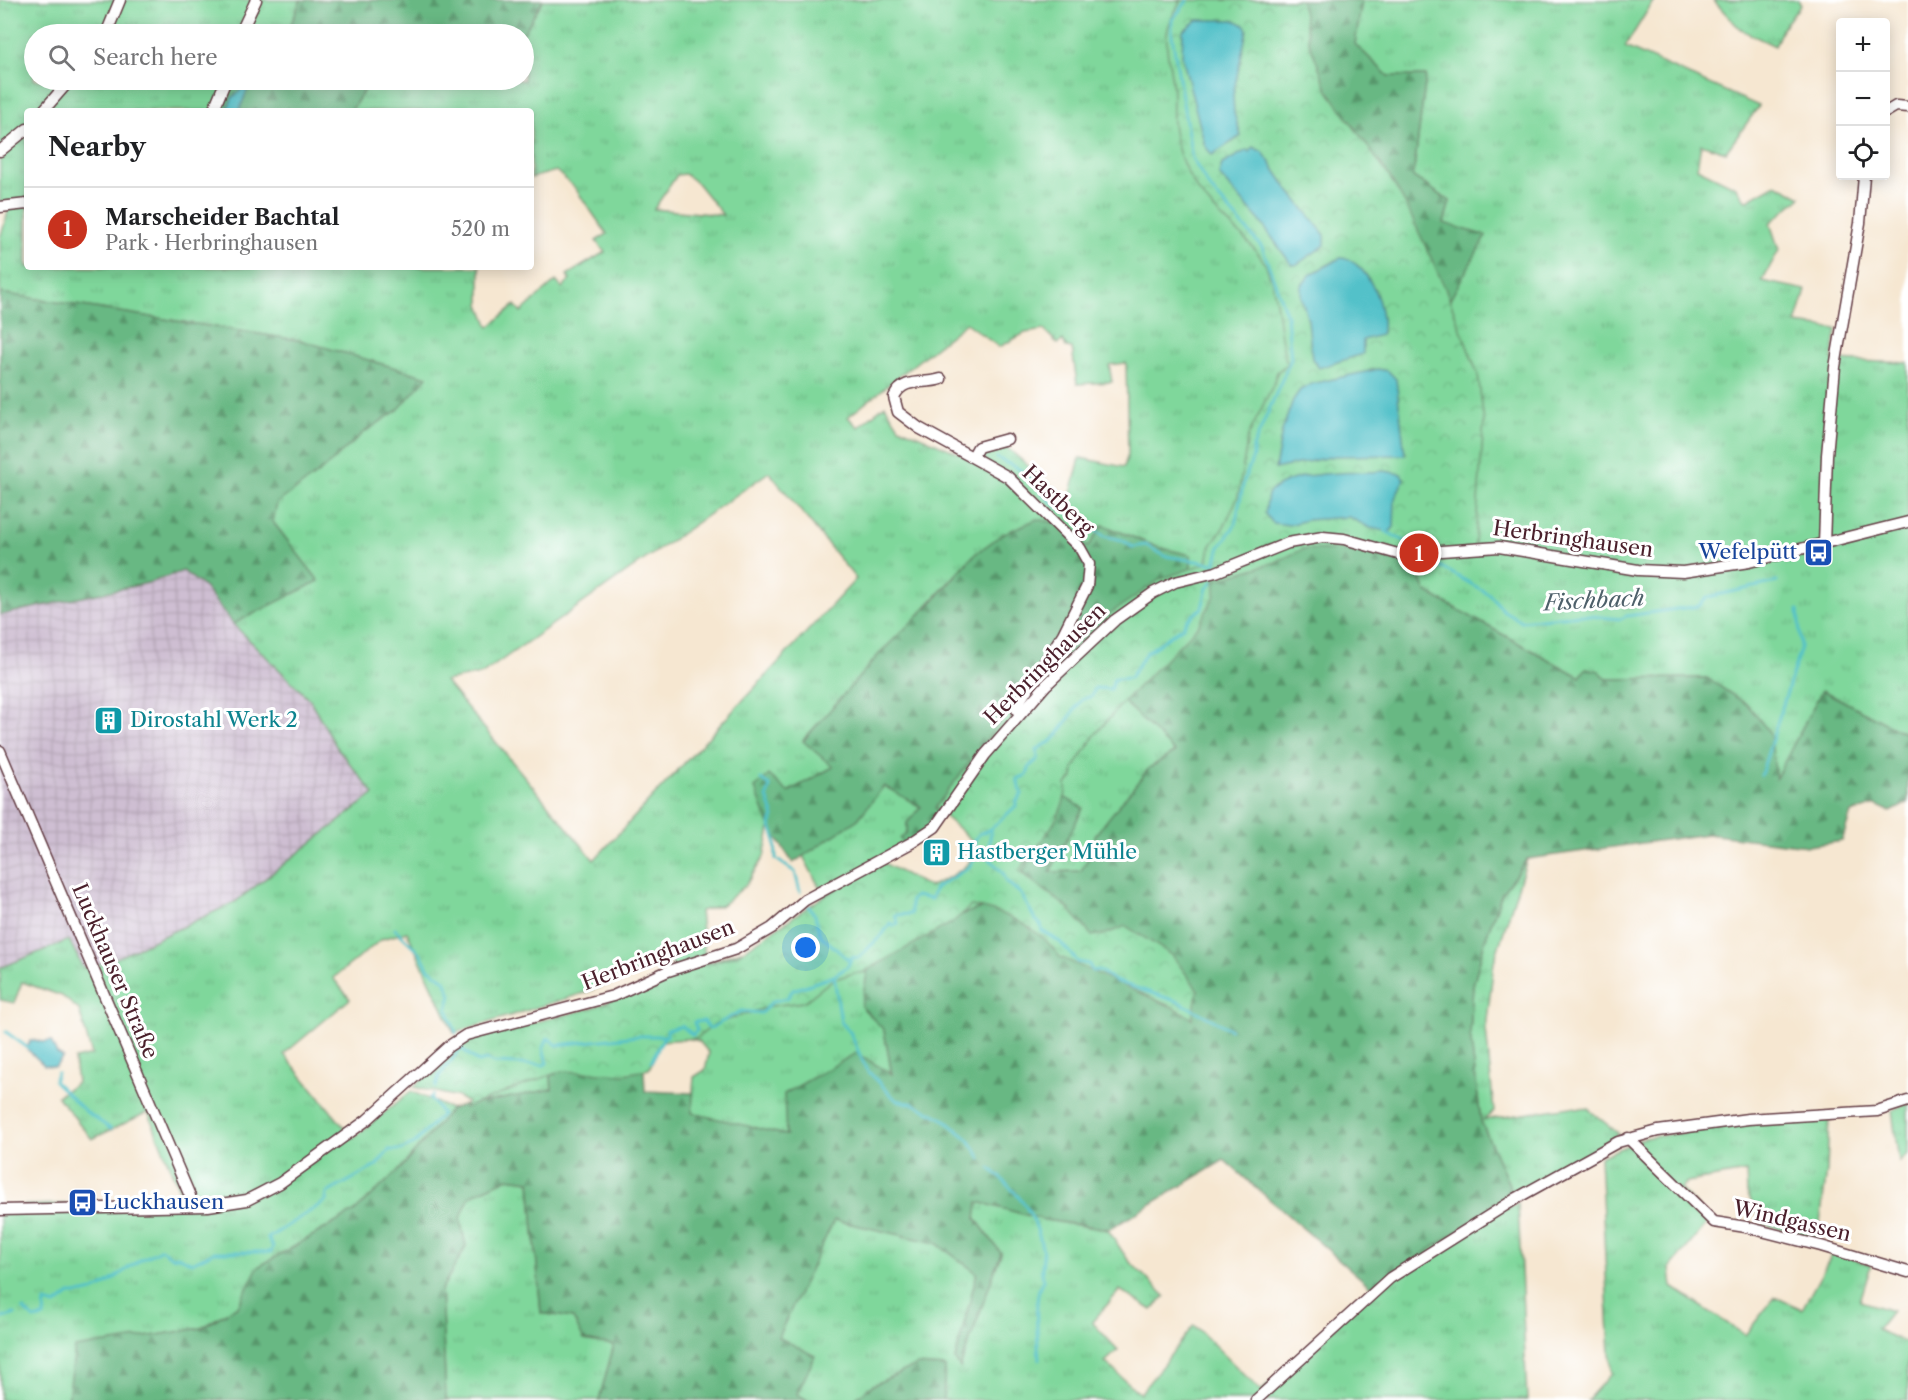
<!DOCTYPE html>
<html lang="en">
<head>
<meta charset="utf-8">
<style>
  body { margin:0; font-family:"Libre Caslon Text",serif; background:#f2f2f2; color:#202124 }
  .controls { position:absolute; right:18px; top:18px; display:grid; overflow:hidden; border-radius:6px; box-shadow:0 3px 15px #0003 }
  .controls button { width:54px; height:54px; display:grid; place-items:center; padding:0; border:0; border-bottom:2px solid #e0e0e0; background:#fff; color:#202124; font:30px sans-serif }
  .you { position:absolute; left:806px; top:948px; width:21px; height:21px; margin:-15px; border:4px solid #fff; border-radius:50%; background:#1a73e8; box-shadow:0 0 0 9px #1a73e833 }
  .badge { display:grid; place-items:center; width:39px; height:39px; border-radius:50%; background:#c8321e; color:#fff; font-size:20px; font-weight:700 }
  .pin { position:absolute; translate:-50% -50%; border:3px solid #fff; box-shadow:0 2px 6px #0006 }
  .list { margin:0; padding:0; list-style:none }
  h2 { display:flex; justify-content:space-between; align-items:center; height:78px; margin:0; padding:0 24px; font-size:26px }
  h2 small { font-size:20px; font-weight:400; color:#757577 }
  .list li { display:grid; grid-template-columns:39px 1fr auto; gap:18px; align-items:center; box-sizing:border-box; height:84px; padding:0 24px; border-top:2px solid #e0e0e0 }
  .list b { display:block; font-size:22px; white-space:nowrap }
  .list p { margin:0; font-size:20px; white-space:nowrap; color:#757577 }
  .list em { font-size:20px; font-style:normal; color:#757577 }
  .icon { flex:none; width:33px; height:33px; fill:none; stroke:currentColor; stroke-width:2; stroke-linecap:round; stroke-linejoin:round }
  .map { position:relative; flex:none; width:1908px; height:1400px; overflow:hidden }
  .search { position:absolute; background:#fff; box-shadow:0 3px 15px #0003; left:24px; top:24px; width:510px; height:66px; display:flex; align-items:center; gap:15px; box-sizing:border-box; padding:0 21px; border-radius:33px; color:#757577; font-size:22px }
  .panel { position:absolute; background:#fff; box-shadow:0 3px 15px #0003; left:24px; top:108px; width:510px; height:162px; border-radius:6px }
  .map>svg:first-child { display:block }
  .industrial { fill:url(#industrial-grid) }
  .grass { fill:url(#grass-tufts); stroke:#647b63; stroke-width:1.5; fill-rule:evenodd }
  .forest { fill:url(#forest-firs); stroke:#586c57; stroke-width:1.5 }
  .park { fill:url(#park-crowns); stroke:#647b63; stroke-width:1.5 }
  .water { fill:#53c1c9; stroke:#4e707a; stroke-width:1.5 }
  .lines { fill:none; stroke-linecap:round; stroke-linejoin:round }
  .stream { stroke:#53c1c9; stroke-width:3 }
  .minor-casing { stroke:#643d44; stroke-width:13 }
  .minor { stroke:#fff; stroke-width:10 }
  .labels { text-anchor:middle; stroke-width:6; stroke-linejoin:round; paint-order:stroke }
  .street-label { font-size:21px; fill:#4a1f2b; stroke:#fff }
  .transit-label { font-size:21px; fill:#164399; stroke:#fff; text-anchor:end }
  .culture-label { font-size:21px; fill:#0d838f; stroke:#fff; text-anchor:start }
  .water-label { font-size:22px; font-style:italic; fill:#4e606a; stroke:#fff }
</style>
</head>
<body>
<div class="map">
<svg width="1908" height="1400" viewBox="0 0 1908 1400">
  <defs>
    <pattern id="industrial-grid" width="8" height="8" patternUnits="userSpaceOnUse" patternTransform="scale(1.5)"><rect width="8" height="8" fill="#cebed2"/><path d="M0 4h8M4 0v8" fill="none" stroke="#b2a3b4"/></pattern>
    <pattern id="grass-tufts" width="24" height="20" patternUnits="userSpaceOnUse" patternTransform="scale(1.5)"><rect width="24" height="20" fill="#7fd79b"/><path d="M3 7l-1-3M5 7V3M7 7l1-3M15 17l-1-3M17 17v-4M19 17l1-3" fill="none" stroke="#6fb886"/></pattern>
    <pattern id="forest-firs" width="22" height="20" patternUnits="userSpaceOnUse" patternTransform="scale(1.5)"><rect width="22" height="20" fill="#67b883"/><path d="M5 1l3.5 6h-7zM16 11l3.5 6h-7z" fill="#57956b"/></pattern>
    <pattern id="park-crowns" width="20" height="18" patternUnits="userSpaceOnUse" patternTransform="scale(1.5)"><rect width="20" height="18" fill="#7fd79b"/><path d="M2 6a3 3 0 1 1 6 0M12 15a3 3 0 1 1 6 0" fill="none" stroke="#6fb886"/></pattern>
  </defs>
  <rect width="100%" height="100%" fill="#fff"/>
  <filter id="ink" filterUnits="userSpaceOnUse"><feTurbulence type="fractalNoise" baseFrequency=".0167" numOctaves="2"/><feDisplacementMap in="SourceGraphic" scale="12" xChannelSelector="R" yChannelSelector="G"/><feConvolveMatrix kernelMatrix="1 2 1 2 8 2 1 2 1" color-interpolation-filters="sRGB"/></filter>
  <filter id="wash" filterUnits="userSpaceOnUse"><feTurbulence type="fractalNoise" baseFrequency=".008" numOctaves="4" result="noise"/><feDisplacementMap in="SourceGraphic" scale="24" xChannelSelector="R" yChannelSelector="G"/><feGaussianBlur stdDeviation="1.35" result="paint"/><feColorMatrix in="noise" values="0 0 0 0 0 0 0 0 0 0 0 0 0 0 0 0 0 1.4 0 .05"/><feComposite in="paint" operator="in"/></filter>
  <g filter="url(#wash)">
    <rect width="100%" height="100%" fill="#f6e7d1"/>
    <!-- industrial -->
    <path class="industrial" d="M183,571L204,587L233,624L310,700L336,746L374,794L235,902L106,963L83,968L68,940L0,968V615L148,583Z"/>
    <!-- grass -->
    <g class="grass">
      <path d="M0,0H301L287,34H34V80H233L217,111H27V267H480V304L489,327L515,305L521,312L556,281L562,288L570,280L567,275L605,252L596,241L607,234L575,188L556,171L531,178V111H351L367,85L383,80H524L523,34L543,0H1180L1177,10L1301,300L1277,544L1191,575V555L1157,547L1103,525L1088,548L1065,525L975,554L803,740L834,767L787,792L770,829L764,857L745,886L722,905L700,911L704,950L709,962L747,949L825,898L803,856L858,819L884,785L921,807L907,823V847L873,865L890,878L918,881L933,894L978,857L1010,730L1221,575L1121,699L1175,752L1149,768L1081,871L1050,872L1083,808L1023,872L1053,907L861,1006L884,1030L892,1075L787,1136L691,1113L694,1077L705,1070L709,1053L699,1041L687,1038L681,1027L550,1066L552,1089L487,1102H472L678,982L671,960L584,993L454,1033L407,932L382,939L333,978L350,999L284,1054L353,1138L411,1091L451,1109L401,1168L354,1212L258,1267L238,1306L201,1328L75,1349L68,1400H0V1206L183,1200L148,1112L92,1139L57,1096L77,1083L74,1059L92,1055L79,1010L62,996L22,982L14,1003L0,1000V968L69,940L83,968L106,963L235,902L374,794L336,746L310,700L233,624L318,581L273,522L277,502L320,472L363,433L303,341L0,293V238L11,202H0ZM685,174L698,184L723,215L654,209L677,175ZM966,323L999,347L1025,333L1044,330L1058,344L1063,340L1066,347L1072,348L1077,384L1112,382L1109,365L1126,363L1128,454L1124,467L1080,458L1069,501L1004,445L965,456L899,427L885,405L858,427L848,417ZM769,472L856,579L594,860L445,681L482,674Z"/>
      <path d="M1362,0H1654L1625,47L1759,106L1726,152L1701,144L1697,168L1736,187L1746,201L1776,184L1801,197L1770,223L1779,250L1762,281L1806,290L1796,324L1837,329L1832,360L1908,363V735L1822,690L1776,779L1707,678L1607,679L1599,671L1580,677L1426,592L1410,554L1440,464L1444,223L1450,201L1413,177L1426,76H1388L1355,44Z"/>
      <path d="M1713,0H1798L1801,5L1783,27L1775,46L1741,30Z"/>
      <path d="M1527,859L1494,962L1486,1029L1494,1112L1483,1120L1571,1107L1588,1109L1619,1134L1601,1145L1595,1152L1513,1194L1509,1208L1518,1203L1527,1400H943L945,1367L873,1385L854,1400H807L797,1394L777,1337L834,1220L936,1243L977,1273L955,1360L960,1367L1001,1253L976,1219L978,1202L1045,1220L1108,1230L1128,1260L1165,1296L1152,1310L1120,1290L1092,1322L1118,1350L1105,1362L1140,1394L1194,1325L1261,1391L1372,1288L1513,1194L1481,1121L1470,1034L1473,985L1486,937L1502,893Z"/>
      <path d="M1908,1102V1154L1899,1162L1892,1111Z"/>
      <path d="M1829,1115L1827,1170L1818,1238L1763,1224L1747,1193L1746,1172L1687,1182L1680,1189L1710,1220L1670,1268L1672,1287L1745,1335L1775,1297L1802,1309L1833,1253L1871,1265L1860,1301L1892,1311L1877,1330L1908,1343V1400H1587L1611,1374L1600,1157L1644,1138L1776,1119Z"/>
      <path d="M508,1178L530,1181L541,1313L573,1318L614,1345L599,1400H446L441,1290L466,1247L460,1219L470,1196Z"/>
    </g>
    <!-- forest -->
    <g class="forest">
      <path d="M301,0H543L523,34H287Z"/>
      <path d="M1180,0H1362L1355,44L1388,76H1426L1413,177L1450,201L1444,223L1486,236L1448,303L1177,10Z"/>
      <path d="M233,80H383L367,85L351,111H217Z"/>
      <path d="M0,293L303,341L427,377L398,410L363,433L320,472L277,503L273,522L319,581L233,624L204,587L183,571L148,583L0,615Z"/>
      <path d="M1037,519L1065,525L1088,547L1103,525L1157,547L1191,555V583L907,847L900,839L907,832V823L921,807L884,786L858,819L793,863L771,830L755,788L769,775L788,792L833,767L803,741L880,653L935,599L975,554L1003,534Z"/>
      <path d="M1302,545L1410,554L1426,592L1580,677L1586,668L1599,671L1607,679L1707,678L1748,705L1770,733L1776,778L1822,690L1908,735V803L1891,812L1876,805L1851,813L1842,841L1808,846L1707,834L1527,859L1502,893L1486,937L1473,985L1470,1034L1481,1121L1513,1194L1372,1288L1224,1160L1110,1229L1045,1220L978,1202L976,1219L1001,1253L960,1368L955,1360L977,1273L936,1243L834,1220L778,1337L815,1356L797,1394L807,1400H599L614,1345L584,1340L573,1318L541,1313L530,1181L508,1178L470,1196L460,1219L466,1246L441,1290L446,1400H68L75,1348L201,1328L238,1306L258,1267L354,1212L401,1168L451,1109L472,1102H487L552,1089L550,1065L638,1060L644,1071L645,1091L693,1093L692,1113L786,1135L784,1094L856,1053L892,1074L884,1030L861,1006L869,963L957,916L1003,901L1053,906L1023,872L1064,797L1083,808L1050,872L1081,871L1095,846V835L1149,768L1175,752L1121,699L1221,575Z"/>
      <path d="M917,1365L945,1367L943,1400H854L873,1385Z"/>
    </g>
    <!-- park -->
    <path class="park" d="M1182,0H1301L1309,42L1328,91L1389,176L1406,205L1446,290L1478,375L1484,422L1474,555L1433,558L1414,566L1358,551L1303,549L1276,562L1215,580V595L1198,626L1125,700L1095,735L1074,768L1073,778L1066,784C1069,812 1035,849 1019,871L1068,908L1092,936L1106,934L1126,926L1172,955L1198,990L1192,1019L1181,1011L1060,957C1038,926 1007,912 971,906L953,922L862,973H854L832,980L804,1002L771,1006L715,1024L697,1038L662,1041L649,1069L625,1074L561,1071L464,1108L467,1102L458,1097L414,1087L458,1044L494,1032L592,1008L685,970L737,955L821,898L882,862L929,887C949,877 974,869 976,844L935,808L1009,710L1062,660L1093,625L1161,579L1207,563L1210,547L1225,525L1238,496L1248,436L1275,381L1277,372L1287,364C1277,333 1280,298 1266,266C1256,244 1225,223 1210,205C1189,182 1176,155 1173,123C1172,110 1174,96 1172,82C1167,44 1159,34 1182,0Z"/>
    <!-- water -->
    <g class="water">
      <path d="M1197,20H1234L1245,25L1247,30L1233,95L1234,113L1241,136L1212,155L1205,146L1182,56L1183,31Z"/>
      <path d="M246,85L249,86L239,111H226L233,97Z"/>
      <path d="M1253,147L1263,152L1287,188L1325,235V245L1296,265L1291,264L1260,221L1219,175L1222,164L1247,150L1250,152Z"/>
      <path d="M1340,258C1367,258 1388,311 1381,335L1363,340V354L1319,368L1312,359L1308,320L1301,297V286L1311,274Z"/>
      <path d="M1378,369L1388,371L1396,379L1405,455L1335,456L1275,469L1282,431L1293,400L1300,390L1311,384Z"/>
      <path d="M1385,471L1401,474L1404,479L1395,498L1394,527L1390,532L1370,528L1349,517L1307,520L1289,525L1273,523L1265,514L1268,494C1292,468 1353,474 1385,471Z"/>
      <path d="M35,1040L43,1042L51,1041L57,1054L63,1057L55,1067L44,1065L27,1049L30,1041Z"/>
    </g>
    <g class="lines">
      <!-- stream -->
      <g class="stream">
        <path d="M997,458L1021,470L1051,502L1104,536L1122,540L1132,547L1146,545L1165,556L1215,564L1220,547L1235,525L1244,481L1253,457V447L1291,359L1287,316L1262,247L1209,187L1192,158L1172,35V20L1188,0"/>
        <path d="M1385,531L1406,542"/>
        <path d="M1427,559L1489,594L1504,611L1521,621L1580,615L1621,619L1626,616L1699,606L1708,597L1777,582"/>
        <path d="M1761,775L1801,647L1798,610"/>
        <path d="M761,779L770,786L767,797L774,817L770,824L775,838L776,859L795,872L800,892"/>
        <path d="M991,830L988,857L1003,873L1007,882L1021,894L1035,919L1041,925L1042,931L1060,942L1078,962L1089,964L1092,971L1099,970L1115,981L1179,1002L1230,1029"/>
        <path d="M808,906L815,915L820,935L849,960"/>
        <path d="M395,929L421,954L428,968L445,980L451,995L447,1009L456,1033"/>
        <path d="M834,976L841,1022L850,1032L866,1069L896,1100L914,1104L944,1119L969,1140L981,1158"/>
        <path d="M6,1032L28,1048"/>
        <path d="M651,1062L664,1037"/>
        <path d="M57,1073L54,1081L57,1084L85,1111L111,1129"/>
        <path d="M436,1087L439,1076L461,1048L478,1062L487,1060L493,1063L544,1065L547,1063L543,1048L548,1038L557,1045L638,1036H667V1030L682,1026L693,1035L697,1030L694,1022L704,1021L709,1029L741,1011L761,1013L773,1001L787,998L793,990L834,976L847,967L852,957L858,958L883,934L890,923L894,926L898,923L895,915L911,914V900L915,896L931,899L935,888L968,868L977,856L975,840L979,834L991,829L1016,806V802L1022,794L1017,779L1027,775L1030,766L1038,759L1037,750C1042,745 1048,744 1053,740C1059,735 1080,700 1083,699C1086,697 1089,698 1092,696L1095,688L1111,689L1114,679L1130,678L1146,653L1183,627L1186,621L1202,608L1207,588L1213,581"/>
        <path d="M990,1168C1020,1195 1036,1213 1043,1252C1044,1261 1039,1272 1044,1279C1032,1292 1038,1340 1039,1360"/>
        <path d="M23,1309L34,1319L44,1317L45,1302L56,1305L70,1294C102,1295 113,1277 140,1260C147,1256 154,1254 161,1249L172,1257L178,1256L192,1263L214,1252H271L273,1247L268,1238L326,1201L327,1193L376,1166L389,1150H401L414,1144L442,1114L430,1098L433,1095"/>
        <path d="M0,1319L15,1314"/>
      </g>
    </g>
  </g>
  <g filter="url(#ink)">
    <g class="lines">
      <defs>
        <g id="minor">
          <path d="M106,34L120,0"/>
          <path d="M240,34L256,0"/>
          <path d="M43,111L70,80"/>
          <path d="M213,111L226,80"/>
          <path d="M1886,112L1896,106L1908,107"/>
          <path d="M0,151L27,129"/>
          <path d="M0,207L27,204"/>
          <path d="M941,379C924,385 904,376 894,397L898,412L919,428L1008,477L1080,548L1089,564L1087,586L1063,634L1021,699L1017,710L1019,713"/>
          <path d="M973,456L978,447L1007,439"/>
          <path d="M1824,545L1827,455L1835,367L1860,223L1864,176"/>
          <path d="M0,751L190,1196L192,1206"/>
          <path d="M1628,1138L1714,1222L1746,1227L1821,1246L1908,1272"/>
          <path d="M0,1210L208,1206L247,1200L280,1183L367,1120L449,1046L466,1035L613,996L668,971L736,949L772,928L805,900L911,843L935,827L985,755L1046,685L1115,620L1153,593L1175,582L1216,572L1288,543L1323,537L1344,539L1398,554L1499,547L1638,570L1683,572L1749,562L1908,522"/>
          <path d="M1256,1400L1390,1278L1517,1198L1618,1142L1658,1131L1748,1119L1877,1111L1908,1101"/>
        </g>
      </defs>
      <!-- minor casing -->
      <use href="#minor" class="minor-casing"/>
      <!-- minor -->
      <use href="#minor" class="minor"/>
    </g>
  </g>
  <!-- icons -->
  <defs>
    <symbol id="bus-square" viewBox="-11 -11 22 22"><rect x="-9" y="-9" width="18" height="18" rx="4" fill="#1a4fb4" stroke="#fff"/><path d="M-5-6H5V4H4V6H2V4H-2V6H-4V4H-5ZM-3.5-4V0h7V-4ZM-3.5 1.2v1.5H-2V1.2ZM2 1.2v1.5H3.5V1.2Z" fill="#fff"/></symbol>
    <symbol id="building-square" viewBox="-11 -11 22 22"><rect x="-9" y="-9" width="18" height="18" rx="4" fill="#0f9aa8" stroke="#fff"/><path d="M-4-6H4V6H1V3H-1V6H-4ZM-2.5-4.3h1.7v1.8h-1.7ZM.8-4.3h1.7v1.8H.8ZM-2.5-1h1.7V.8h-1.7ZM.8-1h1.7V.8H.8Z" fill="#fff"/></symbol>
  </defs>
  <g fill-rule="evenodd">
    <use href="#bus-square" x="1802" y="536" width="33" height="33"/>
    <use href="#building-square" x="92" y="704" width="33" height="33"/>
    <use href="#building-square" x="920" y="836" width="33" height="33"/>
    <use href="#bus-square" x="66" y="1186" width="33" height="33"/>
  </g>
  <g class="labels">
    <!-- street labels -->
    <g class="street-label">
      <text transform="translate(1058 500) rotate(44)" y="7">Hastberg</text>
      <text transform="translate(1573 539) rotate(8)" y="7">Herbringhausen</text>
      <text transform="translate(1045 664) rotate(-45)" y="7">Herbringhausen</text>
      <text transform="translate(658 955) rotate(-21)" y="7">Herbringhausen</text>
      <text transform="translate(115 971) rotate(67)" y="7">Luckhauser Straße</text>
      <text transform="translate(1792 1221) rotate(13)" y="7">Windgassen</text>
    </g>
    <!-- transit labels -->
    <g class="transit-label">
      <text x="1797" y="559">Wefelpütt</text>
      <text x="103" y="1209" text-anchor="start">Luckhausen</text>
    </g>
    <!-- culture labels -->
    <g class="culture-label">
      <text x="130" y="727">Dirostahl Werk 2</text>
      <text x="957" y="859">Hastberger Mühle</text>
    </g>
    <!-- water labels -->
    <g class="water-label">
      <text transform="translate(1594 600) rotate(-3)" y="8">Fischbach</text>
    </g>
  </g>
</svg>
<div class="controls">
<button>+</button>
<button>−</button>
<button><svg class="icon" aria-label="locate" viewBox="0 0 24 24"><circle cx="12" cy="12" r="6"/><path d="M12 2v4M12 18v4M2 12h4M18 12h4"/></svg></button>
</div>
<div class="you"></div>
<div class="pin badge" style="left:1419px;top:553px">1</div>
<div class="search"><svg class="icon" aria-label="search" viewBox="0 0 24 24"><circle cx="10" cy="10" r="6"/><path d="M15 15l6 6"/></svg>Search here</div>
<section class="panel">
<h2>Nearby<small></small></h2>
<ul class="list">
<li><span class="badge">1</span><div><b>Marscheider Bachtal</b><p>Park · Herbringhausen</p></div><em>520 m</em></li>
</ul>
</section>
</div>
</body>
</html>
